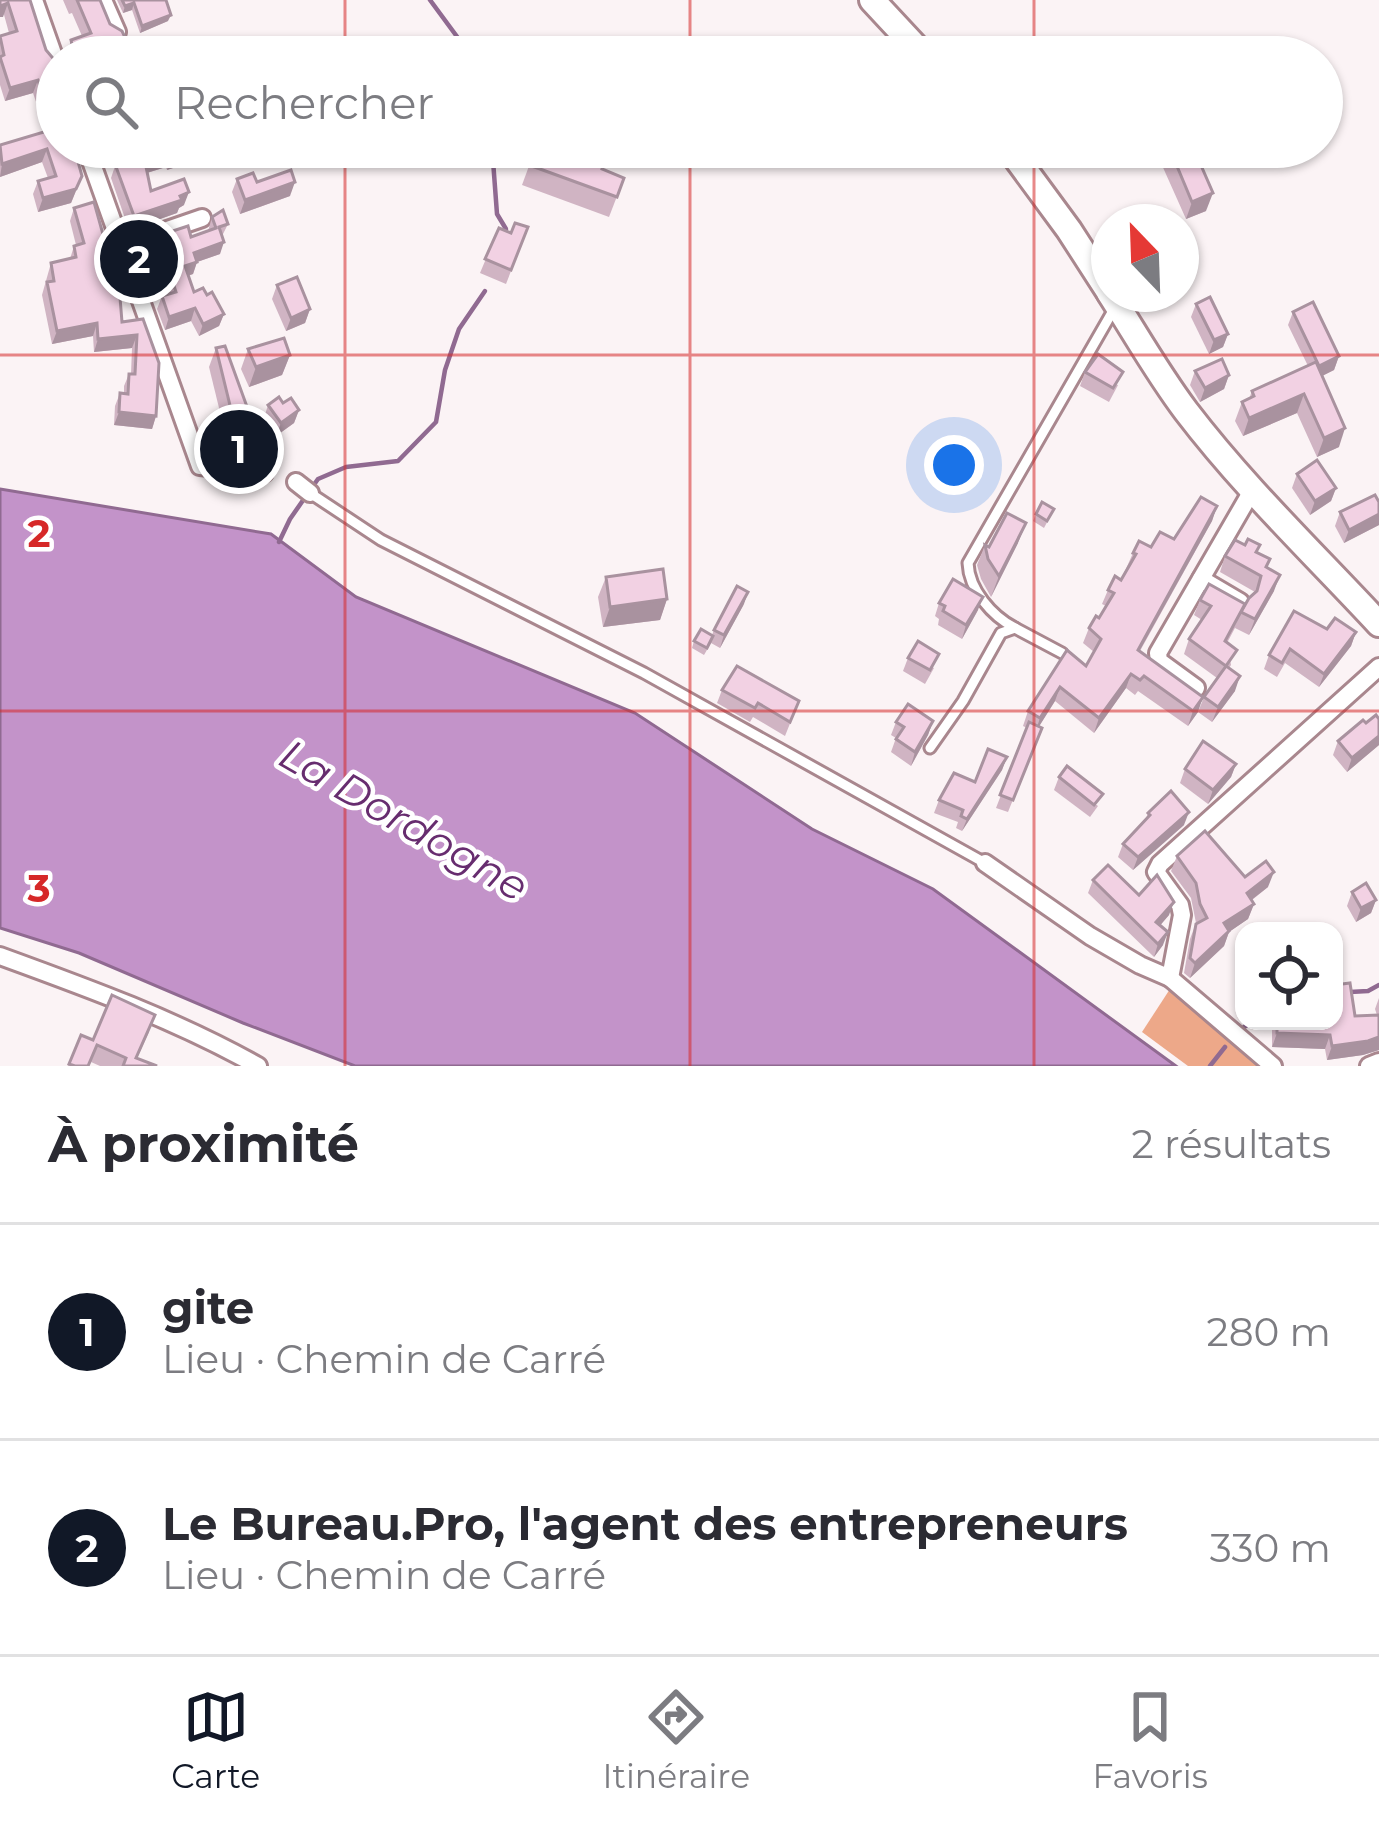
<!DOCTYPE html>
<html lang="fr">
<head>
<meta charset="utf-8">
<style>
  body { margin:0; font-family:Montserrat,sans-serif; background:#f7f7f7; color:#2b2b33 }
  .controls { position:absolute; right:36px; bottom:36px; display:grid; overflow:hidden; border-radius:24px; box-shadow:0 3px 9px #0004 }
  .controls button { width:108px; height:108px; display:grid; place-items:center; padding:0; border:0; border-bottom:3px solid #e1e1e2; background:#fff; color:#2b2b33; font:60px sans-serif }
  .compass { position:absolute; left:1091px; top:204px; width:108px; height:108px; border-radius:50%; background:#fff; box-shadow:0 3px 9px #0004; rotate:337deg }
  .you { position:absolute; left:954px; top:465px; width:42px; height:42px; margin:-30px; border:9px solid #fff; border-radius:50%; background:#1a73e8; box-shadow:0 0 0 18px #1a73e833 }
  .badge { display:grid; place-items:center; width:78px; height:78px; border-radius:50%; background:#111827; color:#fff; font-size:39px; font-weight:700 }
  .pin { position:absolute; translate:-50% -50%; border:6px solid #fff; box-shadow:0 3px 12px #0006 }
  .list { margin:0; padding:0; list-style:none }
  h2 { display:flex; justify-content:space-between; align-items:center; height:156px; margin:0; padding:0 48px; font-size:51px }
  h2 small { font-size:39px; font-weight:400; color:#7c7c81 }
  .list li { display:grid; grid-template-columns:78px 1fr auto; gap:36px; align-items:center; box-sizing:border-box; height:216px; padding:0 48px; border-top:3px solid #e1e1e2 }
  .list b { display:block; font-size:45px; white-space:nowrap }
  .list p { margin:0; font-size:39px; white-space:nowrap; color:#7c7c81 }
  .list em { font-size:39px; font-style:normal; color:#7c7c81 }
  .icon { flex:none; width:66px; height:66px; fill:none; stroke:currentColor; stroke-width:2; stroke-linecap:round; stroke-linejoin:round }
  .map { position:relative; flex:none; width:1379px; height:1066px; overflow:hidden }
  .search { position:absolute; background:#fff; box-shadow:0 3px 9px #0004; left:36px; right:36px; top:36px; height:132px; display:flex; align-items:center; gap:30px; box-sizing:border-box; padding:0 42px; border-radius:66px; color:#7c7c81; font-size:45px }
  .sheet { height:588px; background:#fff }
  nav { display:flex; justify-content:space-around; align-items:center; box-sizing:border-box; height:168px; border-top:3px solid #e1e1e2; background:#fff; font-size:33px; color:#7c7c81 }
  nav a { display:grid; justify-items:center; gap:6px }
  nav .on { color:#111827 }
  .map>svg:first-child { display:block }
  .forest { fill:#eda889 }
  .water { fill:#c393c9; stroke:#906a91; stroke-width:3 }
  .lines { fill:none; stroke-linecap:round; stroke-linejoin:round }
  .stream { stroke:#906a91; stroke-width:4.5 }
  .lane-casing { stroke:#a9878e; stroke-width:15 }
  .street-casing { stroke:#a9878e; stroke-width:22 }
  .secondary-casing { stroke:#a9878e; stroke-width:30 }
  .lane { stroke:#fff; stroke-width:9 }
  .street { stroke:#fff; stroke-width:16 }
  .secondary { stroke:#fff; stroke-width:24 }
  .wall { fill:#d0b4c3 }
  .shaded-wall { fill:#a9929f }
  .building { fill:#f2d1e3; stroke:#a9929f; stroke-width:3 }
  .grid { fill:none; stroke:#d62828; stroke-width:3; stroke-opacity:0.55 }
  .labels { text-anchor:middle; stroke-width:9; stroke-linejoin:round; paint-order:stroke }
  .water-label { font-size:42px; font-style:italic; fill:#672d6f; stroke:#fff }
  .grid-label { font-size:39px; text-anchor:middle; font-weight:bold; fill:#d62828; stroke:#fff; stroke-width:9; stroke-linejoin:round; paint-order:stroke }
</style>
</head>
<body>
<div class="map">
<svg width="1379" height="1066" viewBox="0 0 1379 1066">
  <rect width="100%" height="100%" fill="#fbf3f5"/>
  <!-- forest -->
  <path class="forest" d="M1170,989L1263,1066H1188L1142,1032Z"/>
  <!-- water -->
  <path class="water" d="M0,489L271,534L356,597L635,713L812,829L933,889L1176,1066H355L243,1023L79,953L0,928Z"/>
  <g class="lines">
    <!-- stream -->
    <g class="stream">
      <path d="M430,0L472,57"/>
      <path d="M492,147L497,214L506,229"/>
      <path d="M313,486L318,479L346,467L398,461L436,422L445,370L459,329L485,291"/>
      <path d="M279,542L290,519L306,496"/>
      <path d="M1350,992L1368,991L1379,985"/>
      <path d="M1244,1027L1254,1021"/>
      <path d="M1210,1066L1225,1047"/>
    </g>
    <defs>
      <g id="lane">
        <path d="M310,493L381,540L644,673L985,863"/>
        <path d="M1015,628C992,616 969,590 968,563L1114,309"/>
        <path d="M930,748L963,701L1001,633L1015,628L1062,653"/>
      </g>
      <g id="street">
        <path d="M34,0L57,65"/>
        <path d="M103,0L117,32"/>
        <path d="M86,147L200,466L264,473"/>
        <path d="M121,246L202,218"/>
        <path d="M296,482L310,493"/>
        <path d="M1201,579L1240,602"/>
        <path d="M1196,688L1159,661L1158,653L1253,489"/>
        <path d="M985,863L1090,936L1140,965L1170,978L1273,1066"/>
        <path d="M0,956C88,988 176,1020 258,1066"/>
        <path d="M1170,978L1182,915L1180,905L1156,872L1160,864L1379,667"/>
        <path d="M1369,1066L1379,1062"/>
      </g>
      <g id="secondary">
        <path d="M872,0L925,57"/>
        <path d="M1008,147L1069,230L1109,292"/>
        <path d="M1110,294C1135,333 1158,374 1186,411C1244,487 1314,554 1379,624"/>
      </g>
    </defs>
    <!-- lane casing -->
    <use href="#lane" class="lane-casing"/>
    <!-- street casing -->
    <use href="#street" class="street-casing"/>
    <!-- secondary casing -->
    <use href="#secondary" class="secondary-casing"/>
    <!-- lane -->
    <use href="#lane" class="lane"/>
    <!-- street -->
    <use href="#street" class="street"/>
    <!-- secondary -->
    <use href="#secondary" class="secondary"/>
  </g>
  <!-- wall -->
  <g class="wall">
    <path d="M0,0H30L57,147L82,176L71,203L38,212L33,194L38,181L48,178L42,162L0,177V145L46,131L33,93L5,101L0,85V36L9,33Z"/>
    <path d="M63,0H100L110,24L131,50L128,57H67V54L71,40L82,36L72,13L69,14Z"/>
    <path d="M117,0H166L168,21L140,33L132,10L123,13Z"/>
    <path d="M112,147H185L187,152L182,165L167,170L166,167L147,173L151,191L184,205L179,208L177,213L129,230L111,178L115,166L110,153Z"/>
    <path d="M536,147L624,178L609,217L522,185Z"/>
    <path d="M1160,147H1193L1206,211L1186,219L1161,163L1164,157Z"/>
    <path d="M237,179L257,182L290,196L240,214L232,192Z"/>
    <path d="M74,208L104,238L123,262L120,269L124,285L120,295L122,322L143,319L156,416L152,429L114,425L115,406L120,393L124,394V386L129,374H131L132,348L94,352L93,336L52,344L42,295L51,263L70,259L74,246L76,245L70,221Z"/>
    <path d="M212,217L228,224L222,236L220,254L197,262L193,274L188,276L194,292L207,295L224,314L219,326L199,336L191,321L165,330L157,309L162,296L168,294L158,260L144,264L138,254L142,241L191,237L208,231Z"/>
    <path d="M528,227L506,284L480,273L499,228L511,233Z"/>
    <path d="M277,285L310,309L305,323L286,331L272,299Z"/>
    <path d="M1196,304L1228,334L1223,347L1209,354L1191,317Z"/>
    <path d="M1293,312L1339,356L1334,370L1322,376L1339,447L1317,457L1297,413L1243,436L1235,421L1242,402L1249,399L1252,391L1308,366L1288,325Z"/>
    <path d="M216,348L259,440L252,459L231,457L209,367Z"/>
    <path d="M248,349L290,355L282,375L249,387L241,369Z"/>
    <path d="M1195,371L1229,375L1224,389L1200,402L1190,385Z"/>
    <path d="M1085,372L1118,385L1109,402L1080,386Z"/>
    <path d="M283,403L299,410L294,423L276,436L264,418L268,405Z"/>
    <path d="M1297,474L1336,488L1331,501L1310,515L1292,488Z"/>
    <path d="M1217,506L1212,521L1140,651L1198,712L1188,726L1138,691L1135,695L1126,688L1094,733L1055,701L1039,726L1042,728L1008,812L996,808L1027,728L1023,726L1028,711L1086,666L1094,652L1083,643L1089,628L1099,618L1106,606L1102,604L1108,590L1121,580L1133,553L1174,539Z"/>
    <path d="M1054,509L1044,528L1033,521L1036,514Z"/>
    <path d="M1340,512L1379,525L1344,543L1335,526Z"/>
    <path d="M1018,543L991,597L981,579L977,565L985,545L989,547Z"/>
    <path d="M1245,545H1260L1257,552L1267,568L1274,591L1249,635L1235,628L1236,626L1227,643L1231,665L1229,668L1235,691L1212,722L1198,712L1204,697L1217,678L1184,654L1189,639L1202,620L1194,615L1200,600L1245,604L1255,592L1220,572L1225,556Z"/>
    <path d="M606,577L667,599L660,620L603,627L598,597Z"/>
    <path d="M939,603L978,610L962,639L938,625L939,619L935,616Z"/>
    <path d="M744,604L720,648L711,643L704,655L692,648L694,641L712,635L714,630Z"/>
    <path d="M1327,629L1356,632L1351,646L1319,687L1285,663L1277,677L1264,669L1269,655Z"/>
    <path d="M908,658L934,668L925,684L903,671Z"/>
    <path d="M722,690L799,701L785,736L753,717L750,722L717,703Z"/>
    <path d="M1379,719V745L1347,772L1333,755L1338,741L1366,723Z"/>
    <path d="M933,721L928,735L911,766L891,752L896,738L891,735L896,722Z"/>
    <path d="M1007,757L1002,770L962,831L956,828L958,822L934,813L939,800L975,782Z"/>
    <path d="M1236,764L1231,777L1208,804L1180,783L1185,769Z"/>
    <path d="M1059,777L1098,806L1090,817L1054,790Z"/>
    <path d="M1148,813L1184,825L1133,870L1118,857L1123,844L1146,819Z"/>
    <path d="M1177,856L1245,877L1268,887L1252,900L1254,904L1248,919L1229,932L1224,946L1190,978L1184,973L1190,939L1196,923L1191,898L1171,871Z"/>
    <path d="M1093,880L1139,895L1169,915L1160,925L1163,945L1154,957L1088,893Z"/>
    <path d="M1352,892L1376,900L1371,913L1356,922L1347,906Z"/>
    <path d="M1379,998V1050L1363,1055L1327,1060L1325,1049L1272,1047V1021H1334L1355,1016L1377,1015L1375,1009Z"/>
    <path d="M149,1032L137,1058L157,1066H100L91,1062L89,1066H68L81,1035L93,1040Z"/>
  </g>
  <!-- shaded-wall -->
  <g class="shaded-wall">
    <path d="M8,3L3,17H0V6Z"/>
    <path d="M134,3L132,10L123,13L125,6Z"/>
    <path d="M171,15L168,21L140,33L142,26Z"/>
    <path d="M38,80L33,93L5,101L10,88Z"/>
    <path d="M47,149L42,162L0,177L2,164Z"/>
    <path d="M187,152L182,165L167,170L172,157Z"/>
    <path d="M171,153L166,167L140,175L145,162Z"/>
    <path d="M82,176L71,203L38,212L43,198Z"/>
    <path d="M295,182L290,196L240,214L245,200Z"/>
    <path d="M189,192L184,205L179,208L177,213L129,230L134,216Z"/>
    <path d="M1213,193L1206,211L1186,219L1192,202Z"/>
    <path d="M224,242L220,254L197,262L193,274L180,278L185,266L194,253Z"/>
    <path d="M162,248L158,260L144,264L148,252Z"/>
    <path d="M195,308L191,321L165,330L169,317Z"/>
    <path d="M310,309L305,323L286,331L291,318Z"/>
    <path d="M224,314L219,326L199,336L203,324Z"/>
    <path d="M97,323L93,336L52,344L57,331Z"/>
    <path d="M1228,334L1223,347L1209,354L1214,340Z"/>
    <path d="M137,335L132,348L94,352L98,339Z"/>
    <path d="M290,355L282,375L249,387L256,367Z"/>
    <path d="M1339,356L1334,370L1314,380L1319,366Z"/>
    <path d="M1229,375L1224,389L1200,402L1205,388Z"/>
    <path d="M1304,394L1297,413L1243,436L1249,418Z"/>
    <path d="M299,410L294,423L276,436L281,423Z"/>
    <path d="M119,412L156,416L152,429L114,425Z"/>
    <path d="M1345,428L1339,447L1317,457L1324,438Z"/>
    <path d="M238,438L259,440L252,459L231,457Z"/>
    <path d="M1336,488L1331,501L1310,515L1315,501Z"/>
    <path d="M1217,506L1212,521L1132,664L1138,650Z"/>
    <path d="M1379,514V525L1344,543L1349,530Z"/>
    <path d="M1026,523L1018,543L991,597L999,576Z"/>
    <path d="M1280,575L1274,591L1249,635L1255,619Z"/>
    <path d="M748,592L744,604L720,648L724,635Z"/>
    <path d="M983,597L978,610L962,639L966,625Z"/>
    <path d="M667,599L660,620L603,627L610,607Z"/>
    <path d="M1356,632L1351,646L1319,687L1324,674Z"/>
    <path d="M1131,674L1126,688L1094,733L1099,718Z"/>
    <path d="M1240,676L1235,691L1212,722L1218,707Z"/>
    <path d="M1060,687L1055,701L1035,733L1040,718Z"/>
    <path d="M1203,697L1198,712L1188,726L1193,711Z"/>
    <path d="M933,721L928,735L911,766L915,752Z"/>
    <path d="M1379,736V745L1347,772L1352,758Z"/>
    <path d="M1007,757L1002,770L962,831L967,819Z"/>
    <path d="M1236,764L1231,777L1208,804L1213,790Z"/>
    <path d="M1189,812L1184,825L1133,870L1138,857Z"/>
    <path d="M1274,872L1268,887L1241,908L1247,893Z"/>
    <path d="M1376,900L1371,913L1356,922L1361,908Z"/>
    <path d="M1174,902L1169,915L1152,935L1156,922Z"/>
    <path d="M1254,904L1248,919L1229,932L1224,946L1190,978L1195,963L1224,923Z"/>
    <path d="M1168,932L1163,945L1154,957L1158,944Z"/>
    <path d="M1277,1033L1330,1035L1325,1049L1272,1047Z"/>
    <path d="M1379,1037V1050L1363,1055L1327,1060L1332,1046Z"/>
  </g>
  <!-- building -->
  <g class="building">
    <path d="M0,0H30L46,50L57,63V147H74L82,176L76,189L43,198L38,181L56,176L47,149L2,164L0,145L54,129L38,80L10,88L0,57L4,55L0,36L17,31L8,3L0,6Z"/>
    <path d="M77,0H100L110,24L122,31L131,50L121,54L122,57H72L74,53L71,40L91,33Z"/>
    <path d="M122,0H166L171,15L142,26L134,3L125,6Z"/>
    <path d="M117,147H185L187,152L172,157L171,153L145,162L151,191L184,179L189,192L180,196L182,200L134,216L115,164L123,162Z"/>
    <path d="M536,147H570L605,161L602,169L624,178L617,197L529,165Z"/>
    <path d="M1169,147H1193L1213,193L1192,202Z"/>
    <path d="M291,170L295,182L245,200L237,179L253,173L257,182Z"/>
    <path d="M94,202L104,238L113,236L123,262L119,263L124,285H119L122,322L143,319L159,363L156,416L119,412L120,393L128,394L129,374H135L137,335L98,339L97,323L57,331L47,282L54,281L51,263L76,257L74,246L84,243L74,208Z"/>
    <path d="M223,210L228,224L219,227L224,242L194,253L197,262L185,266L194,292L203,288L207,295L212,292L224,314L203,324L195,308L169,317L162,296L176,292L162,248L148,252L142,241L188,226L191,237L216,228L212,217Z"/>
    <path d="M515,223L528,227L511,270L485,259L499,228L511,233Z"/>
    <path d="M297,277L310,309L291,318L277,285Z"/>
    <path d="M1210,297L1228,334L1214,340L1196,304Z"/>
    <path d="M1313,302L1339,356L1319,366L1293,312Z"/>
    <path d="M284,338L290,355L256,367L248,349Z"/>
    <path d="M225,346L259,440L238,438L216,348Z"/>
    <path d="M1098,354L1123,372L1113,388L1085,372Z"/>
    <path d="M1222,359L1229,375L1205,388L1195,371Z"/>
    <path d="M1316,362L1345,428L1324,438L1304,394L1249,418L1242,402L1254,396L1252,391Z"/>
    <path d="M279,397L283,403L291,398L299,410L281,423L268,405Z"/>
    <path d="M1317,460L1336,488L1315,501L1297,474Z"/>
    <path d="M1375,495L1379,502V514L1349,530L1340,512Z"/>
    <path d="M1201,497L1217,506L1138,650L1203,697L1193,711L1144,676L1140,680L1131,674L1099,718L1060,687L1040,718L1028,711L1067,650L1086,666L1101,639L1089,628L1096,616L1099,618L1114,593L1108,590L1115,576L1121,580L1136,554L1133,553L1139,541L1151,547L1160,532L1174,539Z"/>
    <path d="M1042,502L1054,509L1047,521L1036,514Z"/>
    <path d="M1007,513L1026,523L999,576L988,559L985,545L989,547Z"/>
    <path d="M1248,539L1260,545L1256,552L1270,559L1266,567L1280,575L1255,619L1241,612L1249,598L1257,591L1261,576L1225,556L1235,540L1245,545Z"/>
    <path d="M663,569L667,599L610,607L606,577Z"/>
    <path d="M953,579L983,597L966,625L943,611L945,606L939,603Z"/>
    <path d="M1209,584L1245,604L1225,641L1237,650L1226,666L1240,676L1218,707L1204,697L1226,666L1189,639L1211,606L1200,600Z"/>
    <path d="M737,586L748,592L724,635L714,630Z"/>
    <path d="M1294,611L1327,629L1335,618L1356,632L1324,674L1290,649L1282,663L1269,655Z"/>
    <path d="M701,629L713,636L707,648L694,641Z"/>
    <path d="M918,641L939,654L930,670L908,658Z"/>
    <path d="M737,666L799,701L790,722L758,703L755,708L722,690Z"/>
    <path d="M908,704L933,721L915,752L896,739L904,727L896,722Z"/>
    <path d="M1376,715L1379,719V736L1352,758L1338,741L1363,720L1366,723Z"/>
    <path d="M1029,722L1042,728L1013,800L1000,795Z"/>
    <path d="M1203,741L1236,764L1213,790L1185,769Z"/>
    <path d="M988,749L1007,757L967,819L961,816L963,810L939,800L954,773L975,782Z"/>
    <path d="M1067,766L1103,794L1094,805L1059,777Z"/>
    <path d="M1171,791L1189,812L1138,857L1123,844L1150,815L1148,813Z"/>
    <path d="M1205,831L1245,877L1266,861L1274,872L1247,893L1254,904L1224,923L1229,931L1195,963L1190,958L1196,924L1207,918L1200,904L1196,883L1177,856Z"/>
    <path d="M1108,865L1139,895L1157,875L1174,902L1156,922L1168,932L1158,944L1093,880Z"/>
    <path d="M1366,883L1376,900L1361,908L1352,892Z"/>
    <path d="M1350,983L1355,1016L1379,1015V1037L1368,1041L1332,1046L1330,1035L1277,1033V1021H1334V985Z"/>
    <path d="M112,995L155,1015L136,1058L157,1066H123L126,1058L97,1045L88,1066H75L69,1064L81,1035L93,1040Z"/>
  </g>
  <!-- grid -->
  <path class="grid" d="M345,0V57M690,0V57M1034,0V57M345,147V1066M690,147V1066M1034,147V1066M0,355H1379M0,711H1379"/>
  <g class="labels">
    <!-- water labels -->
    <g class="water-label">
      <text transform="translate(404 820) rotate(30)" y="15">La Dordogne</text>
    </g>
  </g>
  <g class="grid-label">
    <text x="39" y="547">2</text>
    <text x="39" y="902">3</text>
  </g>
</svg>
<div class="controls">
<button><svg class="icon" aria-label="locate" viewBox="0 0 24 24"><circle cx="12" cy="12" r="6"/><path d="M12 2v4M12 18v4M2 12h4M18 12h4"/></svg></button>
</div>
<svg class="compass" viewBox="-18 -18 36 36"><path d="M0-13l5 13h-10z" fill="#e53935"/><path d="M0 13l5-13h-10z" fill="#7c7c81"/></svg>
<div class="you"></div>
<div class="pin badge" style="left:239px;top:449px">1</div>
<div class="pin badge" style="left:139px;top:259px">2</div>
<div class="search"><svg class="icon" aria-label="search" viewBox="0 0 24 24"><circle cx="10" cy="10" r="6"/><path d="M15 15l6 6"/></svg>Rechercher</div>
</div>
<section class="sheet">
<h2>À proximité<small>2 résultats</small></h2>
<ul class="list">
<li><span class="badge">1</span><div><b>gite</b><p>Lieu · Chemin de Carré</p></div><em>280 m</em></li>
<li><span class="badge">2</span><div><b>Le Bureau.Pro, l'agent des entrepreneurs</b><p>Lieu · Chemin de Carré</p></div><em>330 m</em></li>
</ul>
</section>
<nav>
<a class="on"><svg class="icon" aria-label="map" viewBox="0 0 24 24"><path d="M3 6l6-2 6 2 6-2v14l-6 2-6-2-6 2zM9 4v14M15 6v14"/></svg>Carte</a>
<a><svg class="icon" aria-label="directions" viewBox="0 0 24 24"><path d="M12 3l9 9-9 9-9-9zM9 14v-3h6M13 9l2 2-2 2"/></svg>Itinéraire</a>
<a><svg class="icon" aria-label="saved" viewBox="0 0 24 24"><path d="M7 4h10v16l-5-4-5 4z"/></svg>Favoris</a>
</nav>
</body>
</html>
